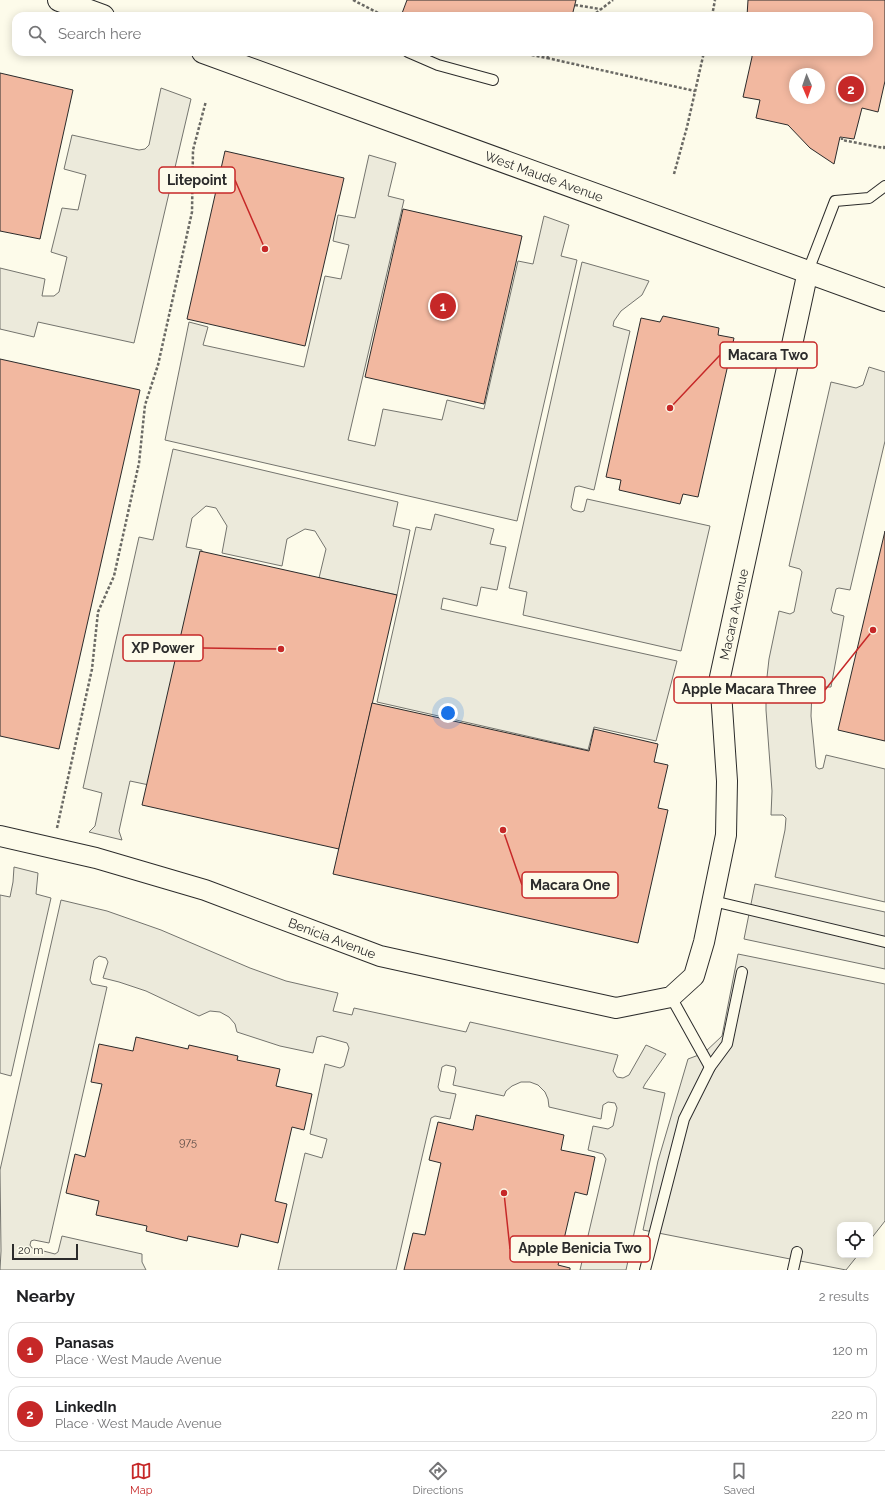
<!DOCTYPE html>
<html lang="en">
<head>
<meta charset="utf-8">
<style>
  body { margin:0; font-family:Raleway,sans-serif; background:#f2f2f2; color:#202124 }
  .controls { position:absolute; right:12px; bottom:12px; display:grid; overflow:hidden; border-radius:8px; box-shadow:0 2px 10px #0003 }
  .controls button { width:36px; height:36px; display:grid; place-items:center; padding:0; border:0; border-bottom:1px solid #e0e0e0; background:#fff; color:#202124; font:20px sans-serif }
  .compass { position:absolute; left:789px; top:68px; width:36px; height:36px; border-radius:50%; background:#fff; box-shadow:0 2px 10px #0003; rotate:178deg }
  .scale { position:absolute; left:12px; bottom:10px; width:66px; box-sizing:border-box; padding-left:4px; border:2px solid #2b2b2b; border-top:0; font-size:11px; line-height:14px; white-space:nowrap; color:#2b2b2b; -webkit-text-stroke:3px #fdfbea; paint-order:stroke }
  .you { position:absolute; left:448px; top:713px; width:14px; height:14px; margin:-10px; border:3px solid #fff; border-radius:50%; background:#1a73e8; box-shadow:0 0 0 6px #1a73e833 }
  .badge { display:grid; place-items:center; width:26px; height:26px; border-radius:50%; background:#c62828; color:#fff; font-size:13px; font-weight:700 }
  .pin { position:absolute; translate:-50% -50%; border:2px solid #fff; box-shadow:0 1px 4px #0006 }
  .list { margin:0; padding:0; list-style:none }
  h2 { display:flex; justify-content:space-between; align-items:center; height:52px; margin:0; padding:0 16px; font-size:17px }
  h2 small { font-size:13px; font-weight:400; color:#757577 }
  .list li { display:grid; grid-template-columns:26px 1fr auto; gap:12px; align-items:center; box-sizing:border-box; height:56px; margin:0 8px 8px; padding:0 8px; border:1px solid #e0e0e0; border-radius:12px }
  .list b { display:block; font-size:15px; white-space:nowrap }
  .list p { margin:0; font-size:13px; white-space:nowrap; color:#757577 }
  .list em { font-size:13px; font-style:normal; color:#757577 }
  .icon { flex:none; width:22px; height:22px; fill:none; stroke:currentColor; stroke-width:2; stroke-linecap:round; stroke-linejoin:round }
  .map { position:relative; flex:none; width:885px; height:1270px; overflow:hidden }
  .search { position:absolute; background:#fff; box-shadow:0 2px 10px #0003; left:12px; right:12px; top:12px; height:44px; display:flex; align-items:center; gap:10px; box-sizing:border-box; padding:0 14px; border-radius:12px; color:#757577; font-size:15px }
  .sheet { height:180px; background:#fff }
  nav { display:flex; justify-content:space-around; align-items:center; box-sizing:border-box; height:56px; border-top:1px solid #e0e0e0; background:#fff; font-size:11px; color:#757577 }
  nav a { display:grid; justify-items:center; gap:2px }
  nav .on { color:#c62828 }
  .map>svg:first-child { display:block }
  .parking { fill:#eceadb; stroke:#74746e }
  .building { fill:#f2b8a0; stroke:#2b2b2b; fill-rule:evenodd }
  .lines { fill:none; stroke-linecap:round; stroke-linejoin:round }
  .lane-casing { stroke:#2b2b2b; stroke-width:12 }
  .street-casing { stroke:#2b2b2b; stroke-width:22 }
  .secondary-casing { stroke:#2b2b2b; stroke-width:24 }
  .path { stroke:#6a6964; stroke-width:2.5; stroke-dasharray:3 2; stroke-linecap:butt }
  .lane { stroke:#fdfbea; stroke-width:10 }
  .street { stroke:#fdfbea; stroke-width:20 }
  .secondary { stroke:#fdfbea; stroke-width:22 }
  .labels { text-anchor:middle; stroke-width:3; stroke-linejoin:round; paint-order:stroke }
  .number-label { font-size:11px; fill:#5d4e48 }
  .street-label { font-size:13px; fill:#2b2b2b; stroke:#fdfbea }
  .leader { fill:none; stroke:#c62828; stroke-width:1.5 }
  .callout-dot { fill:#c62828; stroke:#fdfbea; stroke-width:1.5 }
  .callout { fill:#fdfbea; stroke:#c62828; stroke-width:1.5 }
  .callout-label { font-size:14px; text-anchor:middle; font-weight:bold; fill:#2b2b2b }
</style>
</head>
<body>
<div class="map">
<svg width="885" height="1270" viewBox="0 0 885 1270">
  <rect width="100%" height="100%" fill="#fdfbea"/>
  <!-- parking -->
  <g class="parking">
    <path d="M161,88L191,99L134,343L38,322L34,337L0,329V268L45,279L42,296H54L59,292L67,257L51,252L62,208L78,210L86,175L64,169L72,135L139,150L145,149L149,145Z"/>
    <path d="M369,155L396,163L388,196L404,200L348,440L375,446L383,409L442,420L447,400L484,409L518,261L533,264L544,216L569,225L561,256L577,260L517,521L165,440L189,322L208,327L203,345L304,367L325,276L341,279L349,245L333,241L338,215L355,218Z"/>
    <path d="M582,262L649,281L642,295L621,311L614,321L613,326L630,331L594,490L579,486L575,487L571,507L573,510L581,512L584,511L587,499L710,526L681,651L523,615L527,592L509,588Z"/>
    <path d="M869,367L885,372V441L850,590L839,588L836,589L831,610L833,613L844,616L831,687H815L812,689L811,716L816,767L819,769L823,768L826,755L885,769V902L775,877L785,830L786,818L783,815H771L772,791L766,710V686L769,659L779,611L790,614L794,612L802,572L800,569L789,566L831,382L856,388L863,385Z"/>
    <path d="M173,449L398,502L393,526L410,530L397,595L319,578L326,549L315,531L305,529L287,539L282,566L222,553L227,526L216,508L206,506L192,518L186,547L202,550L149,785L130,781L119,831L122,840L89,832L95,826L102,793L83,788L139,537L153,540Z"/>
    <path d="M435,514L494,529L490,544L506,547L497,590L481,587L477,606L443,598L441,609L677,661L656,741L594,727L588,750L377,702L416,527L431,530Z"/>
    <path d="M14,867L38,873L36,894L51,898L11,1076L0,1073V895L10,897L13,882Z"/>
    <path d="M755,884L885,912V969L744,939Z"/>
    <path d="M61,900L107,911L161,930L250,968L286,981L338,993L333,1011L352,1015L354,1008L466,1032L470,1022L618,1055L613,1071L617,1077L623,1078L629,1075L646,1045L666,1054L645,1084L643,1088L665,1093L626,1270H580L606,1159L603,1154L588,1150L593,1126L608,1129L613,1126L617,1108L615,1103L608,1102L603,1105L601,1119L549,1107L548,1099L545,1092L538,1085L530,1082H521L512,1086L506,1091L504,1096L453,1085L456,1070L455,1067L446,1065L442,1067L438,1087L440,1091L456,1094L450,1119L435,1116L431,1118L396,1270H278L305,1153L322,1158L327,1139L310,1134L325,1064L340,1068L344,1066L349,1048L347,1043L322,1036L317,1037L313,1053L280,1046L237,1032L235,1024L229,1017L220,1012L210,1011L199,1016L146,991L119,982L103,978L108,962L106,958L99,956L94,960L90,980L92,984L107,987L49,1243L34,1240L31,1241L30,1245L32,1248L55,1254L58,1252L62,1236L142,1254V1262L146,1270H0L1,1251L0,1170Z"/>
    <path d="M738,954L885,984V1221L870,1240V1225H840V1255H858L846,1270L643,1230L658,1161L688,1059L704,1053L722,1036Z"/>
  </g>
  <!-- building -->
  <g class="building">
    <path d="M407,0H576L572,16H401Z"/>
    <path d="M748,0H885V81L878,112L862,108L854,139L840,137L834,164L810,148L788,125L756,118L760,100L743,97L752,57V52H869V16H747ZM795,74H819V98H795Z"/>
    <path d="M0,73L73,90L40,239L0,231Z"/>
    <path d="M225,151L344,178L305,346L187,319Z"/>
    <path d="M403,209L522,236L484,404L365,377Z"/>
    <path d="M663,316L719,328L718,335L734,338L698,497L683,494L680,504L619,490L621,480L606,477L641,318L660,322Z"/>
    <path d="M0,359L140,390L59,749L0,736Z"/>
    <path d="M885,531V741L838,730Z"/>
    <path d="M200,551L397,595L339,849L142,805Z"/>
    <path d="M372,703L589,751L594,729L658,744L654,762L668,765L658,808L668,810L638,943L333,874Z"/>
    <path d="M136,1037L188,1049L189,1045L238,1056L237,1060L280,1069L276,1086L312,1094L304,1130L292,1127L275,1201L287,1204L278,1243L241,1234L238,1247L188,1236L187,1241L146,1231L147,1226L96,1215L99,1201L66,1193L75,1154L85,1157L102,1084L91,1082L99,1044L133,1051Z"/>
    <path d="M476,1115L564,1135L561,1150L595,1157L587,1195L575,1192L558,1265L570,1268V1270H404L413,1233L425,1235L441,1163L429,1160L438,1122L473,1130Z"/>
  </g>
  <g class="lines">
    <defs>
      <g id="lane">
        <path d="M408,52L438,65L493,80"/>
        <path d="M808,271L835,201L869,198L885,186"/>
        <path d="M713,901L885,942"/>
        <path d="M671,997L710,1067"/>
        <path d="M645,1270L684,1119L710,1067L727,1044L742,972"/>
        <path d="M793,1270L797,1252"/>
      </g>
      <g id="street">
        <path id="s1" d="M0,836L96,858L205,890L380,956L616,1008L671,997L694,976L704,942L726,835L727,781L720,677L808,271"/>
      </g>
      <g id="secondary">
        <path d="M59,0L103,16"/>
        <path id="s2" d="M203,52L885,300"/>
      </g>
    </defs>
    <!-- lane casing -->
    <use href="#lane" class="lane-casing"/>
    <!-- street casing -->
    <use href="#street" class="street-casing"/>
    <!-- secondary casing -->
    <use href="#secondary" class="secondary-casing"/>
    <!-- path -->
    <g class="path">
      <path d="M353,0L384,16"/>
      <path d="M575,5L600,9"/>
      <path d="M592,16L613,0"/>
      <path d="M712,16L715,0"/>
      <path d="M517,52L547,58L552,52"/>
      <path d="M547,58L695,91"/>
      <path d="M842,137V140L884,148L885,145"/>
      <path d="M674,174L687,127L704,52"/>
      <path d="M57,828L92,669L98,612L114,576L139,463L145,405L158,365L192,212L193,150L206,101"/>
    </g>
    <!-- lane -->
    <use href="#lane" class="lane"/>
    <!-- street -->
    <use href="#street" class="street"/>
    <!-- secondary -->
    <use href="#secondary" class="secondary"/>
  </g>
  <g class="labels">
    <!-- number labels -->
    <g class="number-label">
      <text x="188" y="1146">975</text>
    </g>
    <!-- street labels -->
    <g class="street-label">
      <text dy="5" stroke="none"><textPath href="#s2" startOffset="363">West Maude Avenue</textPath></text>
      <text dy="5" stroke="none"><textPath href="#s1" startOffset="1095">Macara Avenue</textPath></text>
      <text dy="5" stroke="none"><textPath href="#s1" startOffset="348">Benicia Avenue</textPath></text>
    </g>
  </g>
  <!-- callouts -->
  <path class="leader" d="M265 249L235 180M670 408L720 355M281 649L203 648M873 630L825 690M503 830L522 885M504 1193L510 1249"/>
  <g class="callout-dot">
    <circle cx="265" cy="249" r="4"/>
    <circle cx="670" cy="408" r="4"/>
    <circle cx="281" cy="649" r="4"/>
    <circle cx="873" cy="630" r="4"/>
    <circle cx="503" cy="830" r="4"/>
    <circle cx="504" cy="1193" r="4"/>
  </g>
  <g class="callout">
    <rect x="159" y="167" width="76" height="26" rx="4"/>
    <rect x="720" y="342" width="97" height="26" rx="4"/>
    <rect x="123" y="635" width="80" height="26" rx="4"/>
    <rect x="674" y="677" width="151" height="26" rx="4"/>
    <rect x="522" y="872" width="96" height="26" rx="4"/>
    <rect x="510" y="1236" width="140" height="26" rx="4"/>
  </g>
  <g class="callout-label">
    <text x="197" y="185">Litepoint</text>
    <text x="768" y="360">Macara Two</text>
    <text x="163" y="653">XP Power</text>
    <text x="749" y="694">Apple Macara Three</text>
    <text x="570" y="890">Macara One</text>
    <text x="580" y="1253">Apple Benicia Two</text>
  </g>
</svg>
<div class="controls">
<button><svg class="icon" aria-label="locate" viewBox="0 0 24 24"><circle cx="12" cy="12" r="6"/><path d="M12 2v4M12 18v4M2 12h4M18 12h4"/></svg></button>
</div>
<svg class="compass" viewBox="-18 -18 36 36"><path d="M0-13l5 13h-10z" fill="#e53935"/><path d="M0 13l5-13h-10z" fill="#757577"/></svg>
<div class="scale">20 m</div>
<div class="you"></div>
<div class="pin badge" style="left:443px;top:306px">1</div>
<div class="pin badge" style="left:851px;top:89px">2</div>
<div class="search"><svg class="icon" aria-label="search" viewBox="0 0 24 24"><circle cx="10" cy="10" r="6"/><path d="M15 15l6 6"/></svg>Search here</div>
</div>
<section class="sheet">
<h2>Nearby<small>2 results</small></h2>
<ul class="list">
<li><span class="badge">1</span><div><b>Panasas</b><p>Place · West Maude Avenue</p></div><em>120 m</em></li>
<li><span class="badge">2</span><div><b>LinkedIn</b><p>Place · West Maude Avenue</p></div><em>220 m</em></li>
</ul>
</section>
<nav>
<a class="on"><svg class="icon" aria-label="map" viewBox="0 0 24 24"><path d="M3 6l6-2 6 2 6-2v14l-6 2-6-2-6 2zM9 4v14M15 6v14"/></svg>Map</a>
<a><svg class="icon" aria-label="directions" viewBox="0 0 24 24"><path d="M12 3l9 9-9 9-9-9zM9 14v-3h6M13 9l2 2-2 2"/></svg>Directions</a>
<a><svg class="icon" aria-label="saved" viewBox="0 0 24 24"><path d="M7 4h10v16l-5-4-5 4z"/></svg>Saved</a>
</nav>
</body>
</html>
